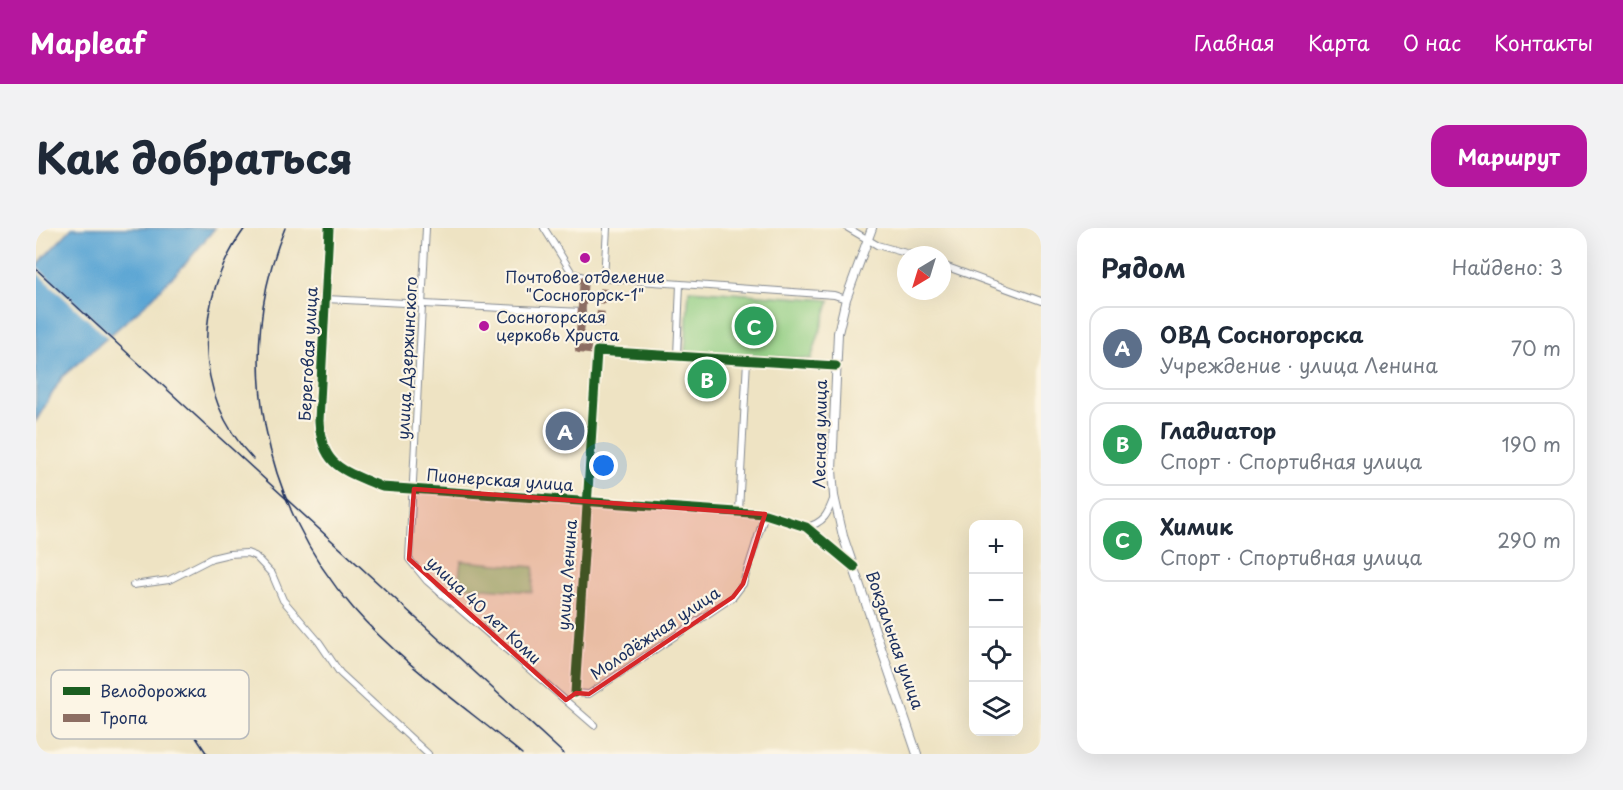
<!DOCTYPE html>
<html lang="ru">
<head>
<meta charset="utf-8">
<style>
  body { margin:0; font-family:"Playpen Sans",sans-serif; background:#f2f2f3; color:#1f2937 }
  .controls { position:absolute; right:18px; bottom:18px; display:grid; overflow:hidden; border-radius:12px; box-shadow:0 6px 24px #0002 }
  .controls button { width:54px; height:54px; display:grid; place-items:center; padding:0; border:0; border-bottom:2px solid #e0e1e3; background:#fff; color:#1f2937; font:30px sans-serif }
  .compass { position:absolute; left:861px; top:18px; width:54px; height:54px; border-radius:50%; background:#fff; box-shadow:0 6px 24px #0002; rotate:218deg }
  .you { position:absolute; left:568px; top:238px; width:21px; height:21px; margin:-15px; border:4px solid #fff; border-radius:50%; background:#1a73e8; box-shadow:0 0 0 9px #1a73e833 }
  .badge { display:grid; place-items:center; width:39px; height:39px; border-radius:50%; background:#b5179e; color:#fff; font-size:20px; font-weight:700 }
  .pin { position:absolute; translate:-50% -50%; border:3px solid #fff; box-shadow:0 2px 6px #0006 }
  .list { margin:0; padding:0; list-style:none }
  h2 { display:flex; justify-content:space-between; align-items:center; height:78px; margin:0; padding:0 24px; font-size:26px }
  h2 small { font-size:20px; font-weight:400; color:#747a83 }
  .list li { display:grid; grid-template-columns:39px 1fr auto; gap:18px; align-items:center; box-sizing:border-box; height:84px; margin:0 12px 12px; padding:0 12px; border:2px solid #e0e1e3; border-radius:18px }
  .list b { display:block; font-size:22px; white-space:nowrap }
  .list p { margin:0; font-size:20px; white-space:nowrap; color:#747a83 }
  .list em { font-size:20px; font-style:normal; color:#747a83 }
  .icon { flex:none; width:33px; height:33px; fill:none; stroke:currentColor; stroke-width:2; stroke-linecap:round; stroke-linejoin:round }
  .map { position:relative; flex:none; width:1005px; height:526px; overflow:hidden; border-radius:18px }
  header { display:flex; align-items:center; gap:36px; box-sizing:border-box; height:84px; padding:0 30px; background:#b5179e; color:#fff }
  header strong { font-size:28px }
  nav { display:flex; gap:33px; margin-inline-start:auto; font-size:21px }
  .intro { display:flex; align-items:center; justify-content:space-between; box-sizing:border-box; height:144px; padding:0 36px }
  h1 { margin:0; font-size:42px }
  .button { padding:15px 27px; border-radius:18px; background:#b5179e; color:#fff; font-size:21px; font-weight:700 }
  main { display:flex; gap:36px; padding:0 36px }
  aside { flex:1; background:#fff; border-radius:18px; box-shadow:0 6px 24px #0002 }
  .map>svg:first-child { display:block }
  .park { fill:#91cd82; stroke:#567e70; stroke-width:1.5 }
  .water { fill:#5ca6d4; stroke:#3c6a99; stroke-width:1.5 }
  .pier { fill:#eee3c3 }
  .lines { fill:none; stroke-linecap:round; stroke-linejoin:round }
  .minor-casing { stroke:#848990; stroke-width:8 }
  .major-casing { stroke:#848990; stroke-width:10 }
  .minor { stroke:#fff; stroke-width:6 }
  .major { stroke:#fff; stroke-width:8 }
  .rail { stroke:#1b2f5e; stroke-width:1.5 }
  .quiet { stroke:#8d6e63; stroke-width:8; stroke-dasharray:15 8; stroke-linecap:butt }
  .cycleway-casing { stroke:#fcf5e5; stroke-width:13 }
  .cycleway { stroke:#1b5e20; stroke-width:9 }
  .marked { fill:#d62828; fill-opacity:0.2; stroke:#d62828; stroke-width:4.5; stroke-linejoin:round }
  .poi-dot { fill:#b5179e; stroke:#fcf5e5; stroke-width:2 }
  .labels { text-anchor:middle; stroke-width:4.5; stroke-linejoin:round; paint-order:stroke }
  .poi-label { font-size:16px; fill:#1b2f5e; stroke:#fcf5e5 }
  .street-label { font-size:16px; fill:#1b2f5e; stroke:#fcf5e5 }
  .key { fill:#fcf5e5; stroke:#b8babc; stroke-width:1.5 }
  .key-label { font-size:16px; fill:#1b2f5e }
</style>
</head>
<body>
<header>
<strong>Mapleaf</strong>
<nav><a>Главная</a><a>Карта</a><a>О нас</a><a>Контакты</a></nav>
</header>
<div class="intro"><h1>Как добраться</h1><a class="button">Маршрут</a></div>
<main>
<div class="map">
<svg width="1005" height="526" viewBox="0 0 1005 526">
  <rect width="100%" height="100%" fill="#fcf5e5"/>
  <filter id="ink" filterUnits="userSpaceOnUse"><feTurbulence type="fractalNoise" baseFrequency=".0167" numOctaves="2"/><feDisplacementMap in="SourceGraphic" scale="12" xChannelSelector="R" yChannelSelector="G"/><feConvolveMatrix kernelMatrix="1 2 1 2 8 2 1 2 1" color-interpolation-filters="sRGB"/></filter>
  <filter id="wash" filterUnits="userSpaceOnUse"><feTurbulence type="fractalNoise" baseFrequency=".008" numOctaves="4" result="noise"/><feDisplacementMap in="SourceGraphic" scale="24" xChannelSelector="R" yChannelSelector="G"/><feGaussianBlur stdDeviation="1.35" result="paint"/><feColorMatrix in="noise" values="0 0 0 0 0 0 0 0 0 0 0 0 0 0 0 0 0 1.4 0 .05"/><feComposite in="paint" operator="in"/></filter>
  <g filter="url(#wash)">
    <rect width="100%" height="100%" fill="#eee3c3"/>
    <!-- park -->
    <g class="park">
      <path d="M653,62L794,72L775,131L649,125Z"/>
      <path d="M425,333L498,339L496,364L422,358Z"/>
    </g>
    <!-- water -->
    <path class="water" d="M36,0H179L150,35L111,75L26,149L0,193V41L9,28Z"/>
    <!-- pier -->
    <path class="pier" d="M0,38L20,57L76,108L73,111L0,44Z"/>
  </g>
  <g filter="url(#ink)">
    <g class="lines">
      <defs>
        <g id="minor">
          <path d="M293,0L283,193C286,240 308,242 346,259L729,286L770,299L816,336"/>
          <path d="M390,0L373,331L391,353L558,497"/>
          <path d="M508,0L536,45L548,49L798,67L810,71"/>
          <path d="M812,0L841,17L877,27"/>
          <path d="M906,37L1005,73"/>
          <path d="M568,51L571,0"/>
          <path d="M290,71L546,84"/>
          <path d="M641,128L644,56"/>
          <path d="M703,283L711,132"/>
          <path d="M770,299C788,295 792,286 798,269"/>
          <path d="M97,357L133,352L176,330L193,326L211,325L219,328L236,346L247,372L283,414L304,445L392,526"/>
          <path d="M539,465L561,123L800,138"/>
          <path d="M539,465L553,466L697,369L707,356L729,286"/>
        </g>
        <path id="major" d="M836,0L810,71L802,105L796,242L798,268L807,308L881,526"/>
      </defs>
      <!-- minor casing -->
      <use href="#minor" class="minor-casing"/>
      <!-- major casing -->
      <use href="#major" class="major-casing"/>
      <!-- minor -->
      <use href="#minor" class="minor"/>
      <!-- major -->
      <use href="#major" class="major"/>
      <!-- rail -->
      <g class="rail">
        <path d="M209,0C158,71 155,166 217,231"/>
        <path d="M249,0C196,127 227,277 317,380C365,435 429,479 486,526"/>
        <path d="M0,41L528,526"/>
        <path d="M120,449L171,526"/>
      </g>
      <!-- quiet -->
      <path class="quiet" d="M548,49L543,121L561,123L568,51"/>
      <defs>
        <g id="cycleway">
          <path d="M293,0L283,193C286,240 308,242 346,259L729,286L770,299L818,339"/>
          <path d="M539,465L561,123L800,138"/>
        </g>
      </defs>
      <!-- cycleway casing -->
      <use href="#cycleway" class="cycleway-casing"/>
      <!-- cycleway -->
      <use href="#cycleway" class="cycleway"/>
    </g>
  </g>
  <!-- marked area -->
  <path class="marked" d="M378,261L729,286L707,356L697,369L553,466L540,465L530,472L373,331Z"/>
  <!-- markers -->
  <g class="poi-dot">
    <circle cx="549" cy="30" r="6"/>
    <circle cx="448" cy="98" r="6"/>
  </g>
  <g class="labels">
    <!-- poi labels -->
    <g class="poi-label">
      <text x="549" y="55">Почтовое отделение<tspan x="549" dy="18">"Сосногорск-1"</tspan></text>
      <text x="460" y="95" text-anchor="start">Сосногорская<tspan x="460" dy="18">церковь Христа</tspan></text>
    </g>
    <!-- street labels -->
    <g class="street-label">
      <text transform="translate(272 126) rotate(-87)" y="6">Береговая улица</text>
      <text transform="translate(371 130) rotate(-87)" y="6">улица Дзержинского</text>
      <text transform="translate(784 206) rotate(-89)" y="6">Лесная улица</text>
      <text transform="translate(464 252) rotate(4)" y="6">Пионерская улица</text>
      <text transform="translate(531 347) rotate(-86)" y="6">улица Ленина</text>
      <text transform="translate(448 382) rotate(43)" y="6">улица 40 лет Коми</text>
      <text transform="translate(619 405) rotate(-34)" y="6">Молодёжная улица</text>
      <text transform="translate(859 412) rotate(71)" y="6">Вокзальная улица</text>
    </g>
  </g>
  <!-- legend -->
  <rect x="15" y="442" width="198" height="69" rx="9" class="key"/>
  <rect x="27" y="459" width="27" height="8" fill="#1b5e20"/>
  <rect x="27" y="486" width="27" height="8" fill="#8d6e63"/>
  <g class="key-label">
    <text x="64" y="469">Велодорожка</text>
    <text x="64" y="496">Тропа</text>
  </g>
</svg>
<div class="controls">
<button>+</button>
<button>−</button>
<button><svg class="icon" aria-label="locate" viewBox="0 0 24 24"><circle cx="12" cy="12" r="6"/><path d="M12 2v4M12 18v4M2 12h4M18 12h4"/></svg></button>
<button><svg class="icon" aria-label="layers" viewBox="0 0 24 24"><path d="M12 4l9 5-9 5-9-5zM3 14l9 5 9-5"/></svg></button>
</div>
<svg class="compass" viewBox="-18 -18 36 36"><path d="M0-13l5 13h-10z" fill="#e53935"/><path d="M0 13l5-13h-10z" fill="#747a83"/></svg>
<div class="you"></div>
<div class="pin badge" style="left:529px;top:203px;background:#5c6f8a">A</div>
<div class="pin badge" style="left:671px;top:151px;background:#2e9e5b">B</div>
<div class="pin badge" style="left:718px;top:98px;background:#2e9e5b">C</div>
</div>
<aside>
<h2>Рядом<small>Найдено: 3</small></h2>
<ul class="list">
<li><span class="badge" style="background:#5c6f8a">A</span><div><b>ОВД Сосногорска</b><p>Учреждение · улица Ленина</p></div><em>70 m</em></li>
<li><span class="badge" style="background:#2e9e5b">B</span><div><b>Гладиатор</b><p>Спорт · Спортивная улица</p></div><em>190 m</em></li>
<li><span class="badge" style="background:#2e9e5b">C</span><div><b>Химик</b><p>Спорт · Спортивная улица</p></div><em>290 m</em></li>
</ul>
</aside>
</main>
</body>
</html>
